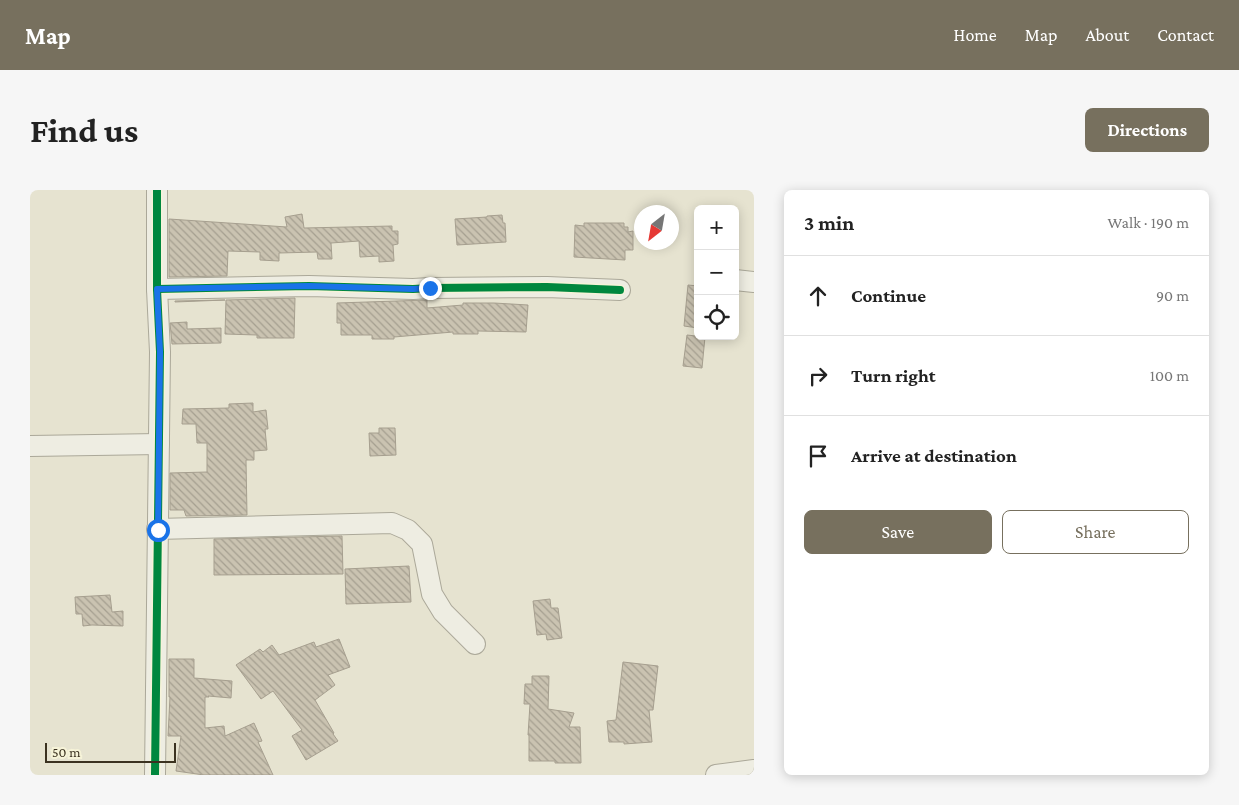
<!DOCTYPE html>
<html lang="en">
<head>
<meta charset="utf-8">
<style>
  body { margin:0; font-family:"Crimson Pro",serif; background:#f6f6f6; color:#222 }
  .controls { position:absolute; right:15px; top:15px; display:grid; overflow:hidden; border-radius:8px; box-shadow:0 2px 12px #0003 }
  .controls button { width:45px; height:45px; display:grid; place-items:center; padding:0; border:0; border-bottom:1px solid #e0e0e0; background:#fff; color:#222; font:25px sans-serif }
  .compass { position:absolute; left:604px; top:15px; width:45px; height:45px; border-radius:50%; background:#fff; box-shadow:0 2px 12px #0003; rotate:211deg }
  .scale { position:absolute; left:15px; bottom:12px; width:131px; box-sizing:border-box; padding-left:5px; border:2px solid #3b3220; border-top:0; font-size:14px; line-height:18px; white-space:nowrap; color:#3b3220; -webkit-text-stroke:4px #f6f3d8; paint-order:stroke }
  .stop { position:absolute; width:15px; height:15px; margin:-11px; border:4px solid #1a73e8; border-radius:50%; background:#fff }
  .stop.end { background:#1a73e8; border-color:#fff; box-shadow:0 1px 5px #0008 }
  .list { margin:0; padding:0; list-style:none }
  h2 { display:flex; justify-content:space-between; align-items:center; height:65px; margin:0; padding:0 20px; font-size:21px }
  h2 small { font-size:16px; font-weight:400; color:#767676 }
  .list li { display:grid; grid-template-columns:32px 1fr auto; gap:15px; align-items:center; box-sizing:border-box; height:80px; padding:0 20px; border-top:1px solid #e0e0e0 }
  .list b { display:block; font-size:19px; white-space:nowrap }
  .list em { font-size:16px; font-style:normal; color:#767676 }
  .actions { display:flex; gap:10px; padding:15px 20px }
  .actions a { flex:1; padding:11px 0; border:1px solid #77705e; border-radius:8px; text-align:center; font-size:18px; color:#77705e }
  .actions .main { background:#77705e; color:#fff }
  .icon { flex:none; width:28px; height:28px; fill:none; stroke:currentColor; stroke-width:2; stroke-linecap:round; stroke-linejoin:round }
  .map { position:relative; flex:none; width:724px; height:585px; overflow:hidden; border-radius:8px }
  header { display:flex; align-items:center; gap:30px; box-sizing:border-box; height:70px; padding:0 25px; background:#77705e; color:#fff }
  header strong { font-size:24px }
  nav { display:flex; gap:28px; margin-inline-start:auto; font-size:18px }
  .intro { display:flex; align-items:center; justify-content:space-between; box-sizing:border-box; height:120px; padding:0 30px }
  h1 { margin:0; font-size:35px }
  .button { padding:12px 22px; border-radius:8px; background:#77705e; color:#fff; font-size:18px; font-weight:700 }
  main { display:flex; gap:30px; padding:0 30px }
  aside { flex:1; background:#fff; border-radius:8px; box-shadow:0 2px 12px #0003 }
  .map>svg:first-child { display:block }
  .building { fill:url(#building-back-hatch); stroke:#a69f8f }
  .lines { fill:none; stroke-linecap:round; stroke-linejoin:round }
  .minor-casing { stroke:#aba899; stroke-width:22 }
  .minor { stroke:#eeede2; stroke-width:20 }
  .cycleway-casing { stroke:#f6f3d8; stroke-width:11 }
  .cycleway { stroke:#00873e; stroke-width:8 }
  .route { stroke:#1a73e8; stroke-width:6 }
</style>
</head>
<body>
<header>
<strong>Map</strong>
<nav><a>Home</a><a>Map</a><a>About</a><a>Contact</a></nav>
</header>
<div class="intro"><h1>Find us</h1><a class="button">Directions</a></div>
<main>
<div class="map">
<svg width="724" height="585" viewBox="0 0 724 585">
  <defs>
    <pattern id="building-back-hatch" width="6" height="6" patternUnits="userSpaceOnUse" patternTransform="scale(1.25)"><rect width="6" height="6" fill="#cac3b1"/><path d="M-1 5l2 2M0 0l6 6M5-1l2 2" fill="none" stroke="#a59f90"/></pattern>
  </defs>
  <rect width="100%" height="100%" fill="#e6e3d0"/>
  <!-- building -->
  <g class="building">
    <path d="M272,24L274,38L362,36V41H368V54L363,55L364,71L349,72V66L330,67L329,51L301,53L302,69H288L287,62L249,63V71L230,70V62L198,61L197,86L139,87V29L257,37L255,27Z"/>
    <path d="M472,25L473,33H475L476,52L427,55L425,29L457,27V26Z"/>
    <path d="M554,33H594V37H598V42L603,41V60H595V70L544,67L545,35L554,36Z"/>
    <path d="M658,95L668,96V138L654,136Z"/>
    <path d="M265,108L264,148H227V145L195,144L196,110Z"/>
    <path d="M195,110L145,112V111Z"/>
    <path d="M397,110V118L433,115V113H464L498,115L496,142L448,141V144H423V142L364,147V149H342V145H311V133H307V113Z"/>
    <path d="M157,132V139L191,138V153L142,154L140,133Z"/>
    <path d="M657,145L675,147L672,178L653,176Z"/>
    <path d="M223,213V222L236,220L238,239H235L237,260L224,261V270H216L217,325L156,326L154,320H140V283L177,282V253H167L166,234H152L153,219L199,218V214Z"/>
    <path d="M349,238H365L366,265L340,266L339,243H349Z"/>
    <path d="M312,346L313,384L184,385V349Z"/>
    <path d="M379,376L381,412L316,414L315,379Z"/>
    <path d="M80,405L82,422L93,421V436L62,435L53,436L52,424H46L45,407Z"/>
    <path d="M520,409L521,418H528L532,448L517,450L516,444L507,445L503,411Z"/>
    <path d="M309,449L320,477L298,485L305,495L285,510L304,543L303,544L308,551L276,570L262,546L272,540L243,501L231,509L206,475L230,459L233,462L242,455L249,465L284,452L286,457Z"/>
    <path d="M139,469H164V488L202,491L201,508L178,506L179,507H175V538L194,536L195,546L224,533L232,551L228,552L243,585H174L146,581L151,546H138L140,507H139Z"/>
    <path d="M593,472L628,476L623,520H619L622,552L594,554V552H579L577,531L586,530Z"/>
    <path d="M502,486H519L518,519L544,523L539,537H550L551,573H525V571H499V545H498L500,514H494L495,494H502Z"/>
  </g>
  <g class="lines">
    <defs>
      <g id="minor">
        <path d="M705,90L724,92"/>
        <path d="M127,99L279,96L383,99L400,98L517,97L590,100"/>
        <path d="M0,256L129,254"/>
        <path d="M127,339L362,333L378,340L392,354L402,404L413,422L445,454"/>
        <path d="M125,585L130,162L127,99V0"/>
        <path d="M686,585L724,580"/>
      </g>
    </defs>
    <!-- minor casing -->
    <use href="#minor" class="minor-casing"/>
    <!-- minor -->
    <use href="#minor" class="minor"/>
    <defs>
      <g id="cycleway">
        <path d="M127,99L279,96L383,99L400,98L517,97L590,100"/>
        <path d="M125,585L130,162L127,99V0"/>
      </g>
    </defs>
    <!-- cycleway casing -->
    <use href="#cycleway" class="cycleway-casing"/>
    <!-- cycleway -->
    <use href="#cycleway" class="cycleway"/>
  </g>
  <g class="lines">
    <!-- route -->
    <path class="route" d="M128,340L130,162L127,99L279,96L383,99L400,98"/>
  </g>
</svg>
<div class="controls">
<button>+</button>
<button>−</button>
<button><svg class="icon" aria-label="locate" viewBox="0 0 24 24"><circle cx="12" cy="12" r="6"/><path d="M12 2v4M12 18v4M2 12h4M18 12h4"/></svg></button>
</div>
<svg class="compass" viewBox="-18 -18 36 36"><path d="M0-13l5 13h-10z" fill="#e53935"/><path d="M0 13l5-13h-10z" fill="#767676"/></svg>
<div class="scale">50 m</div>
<div class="stop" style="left:128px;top:340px"></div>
<div class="stop end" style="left:400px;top:98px"></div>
</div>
<aside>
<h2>3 min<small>Walk · 190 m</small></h2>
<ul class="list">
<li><svg class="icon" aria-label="ahead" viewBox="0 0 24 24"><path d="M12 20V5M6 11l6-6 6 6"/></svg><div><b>Continue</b></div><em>90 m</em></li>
<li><svg class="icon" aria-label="right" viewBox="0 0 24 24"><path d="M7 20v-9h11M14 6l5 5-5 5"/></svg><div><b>Turn right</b></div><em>100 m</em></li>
<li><svg class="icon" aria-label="arrive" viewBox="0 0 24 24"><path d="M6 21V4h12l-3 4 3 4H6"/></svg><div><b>Arrive at destination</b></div></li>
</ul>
<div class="actions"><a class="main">Save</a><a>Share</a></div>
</aside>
</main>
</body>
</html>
